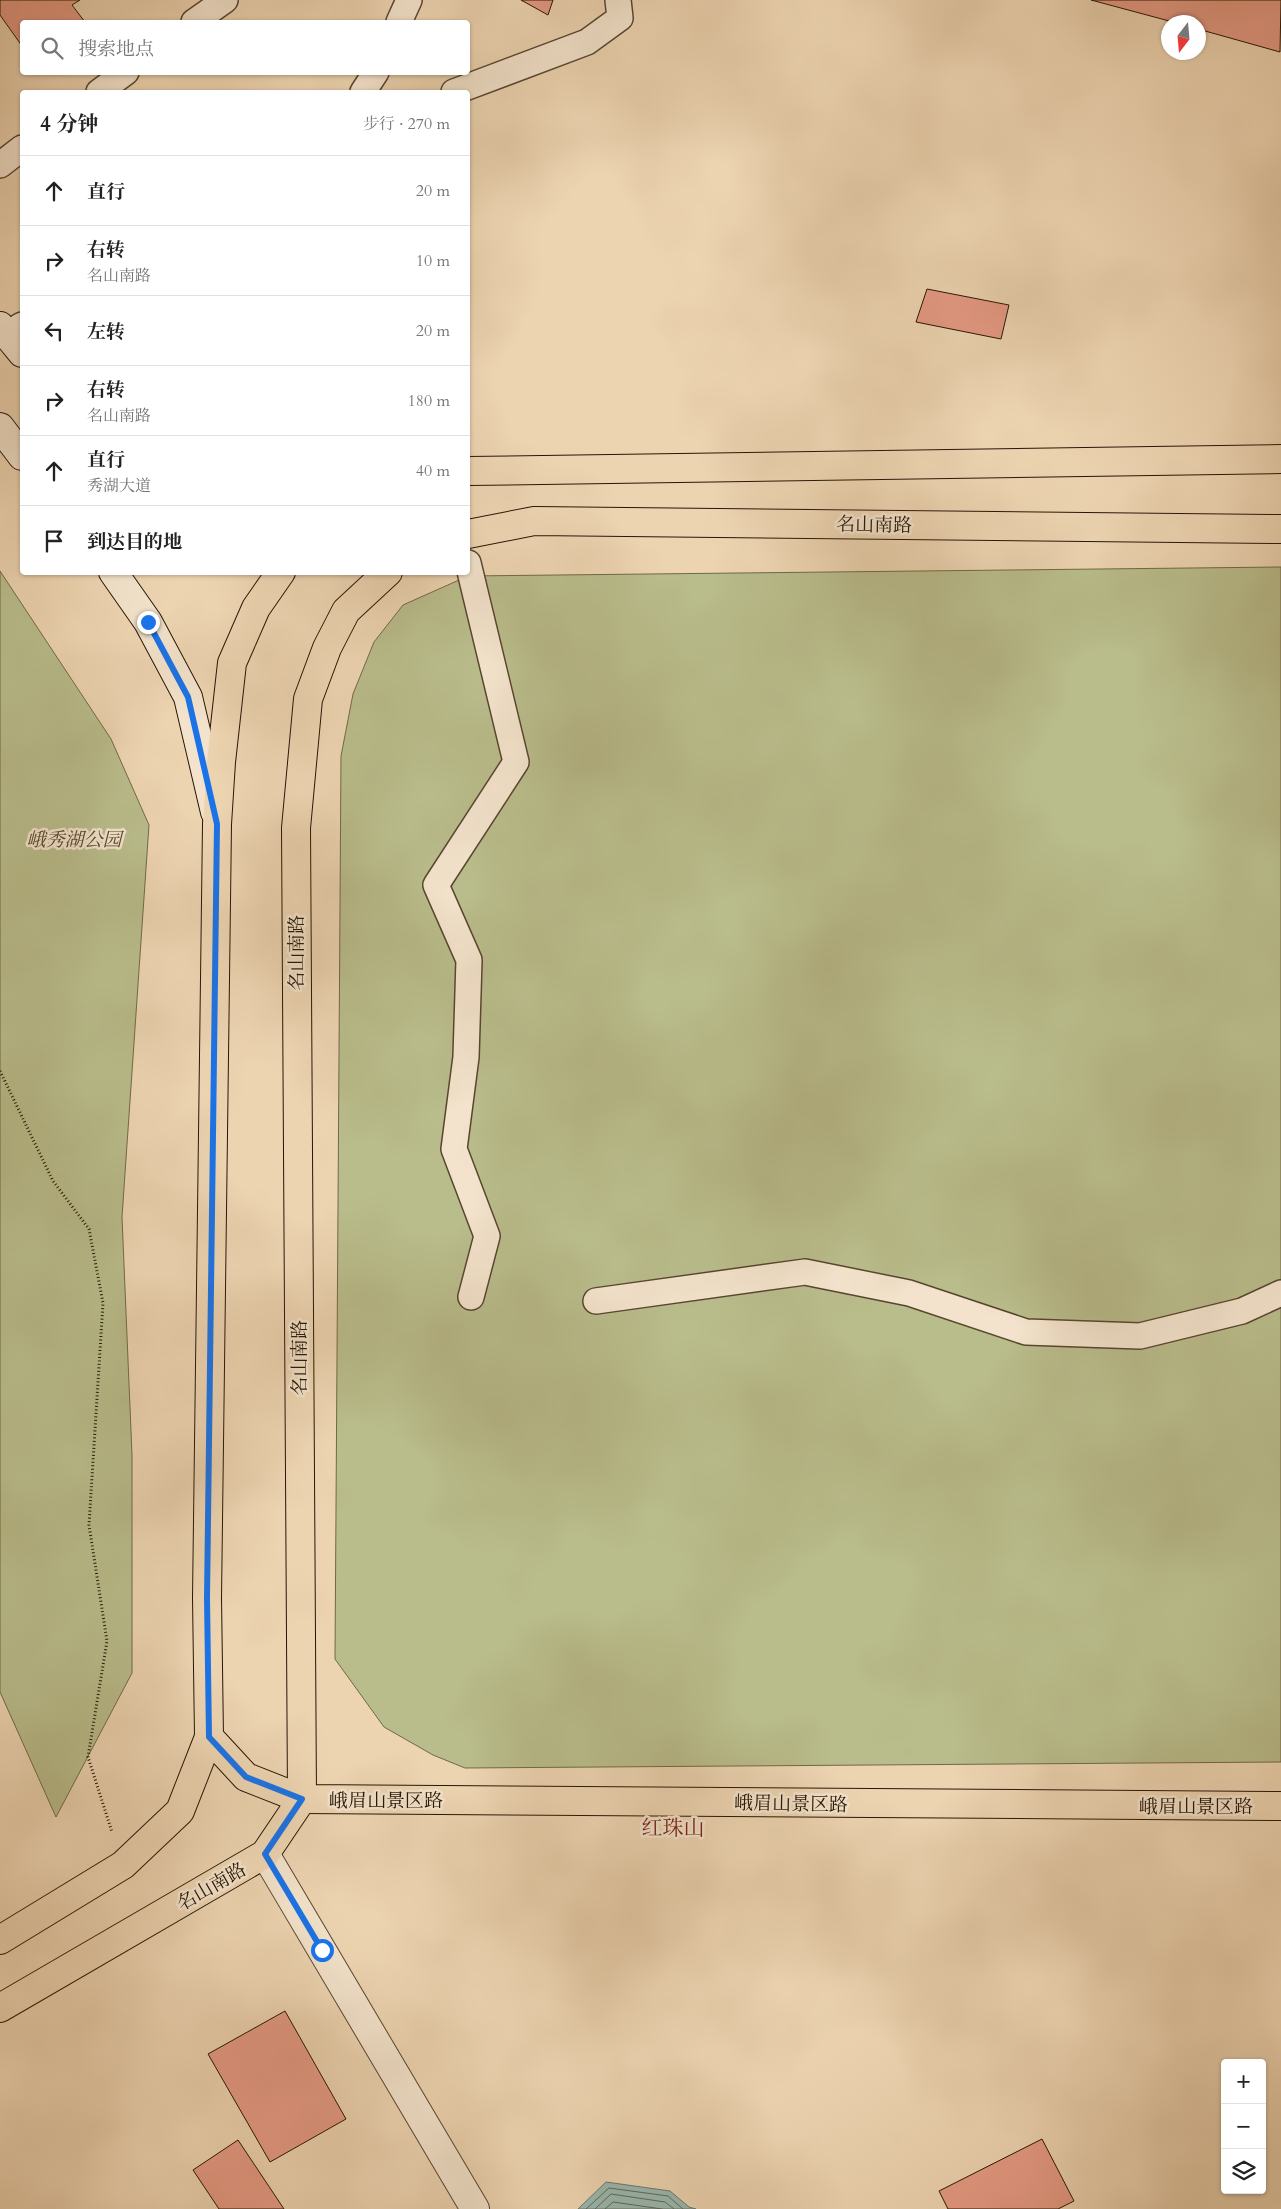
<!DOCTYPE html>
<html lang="zh">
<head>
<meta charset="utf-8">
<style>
  body { margin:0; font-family:Cardo,"Noto Serif SC",serif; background:#f2f2f2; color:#222 }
  .controls { position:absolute; right:15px; bottom:15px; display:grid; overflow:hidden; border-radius:5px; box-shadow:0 1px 4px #0004 }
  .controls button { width:45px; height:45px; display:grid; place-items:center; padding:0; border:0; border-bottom:1px solid #e0e0e0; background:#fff; color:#222; font:25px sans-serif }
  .compass { position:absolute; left:1161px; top:15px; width:45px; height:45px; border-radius:50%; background:#fff; box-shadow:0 1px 4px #0004; rotate:196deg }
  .stop { position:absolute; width:15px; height:15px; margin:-11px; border:4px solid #1a73e8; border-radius:50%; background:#fff }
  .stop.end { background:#1a73e8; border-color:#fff; box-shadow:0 1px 5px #0008 }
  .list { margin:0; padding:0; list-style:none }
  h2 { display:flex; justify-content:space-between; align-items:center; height:65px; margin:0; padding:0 20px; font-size:21px }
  h2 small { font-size:16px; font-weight:400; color:#767676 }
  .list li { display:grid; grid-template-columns:32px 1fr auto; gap:15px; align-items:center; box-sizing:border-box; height:70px; padding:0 20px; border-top:1px solid #e0e0e0 }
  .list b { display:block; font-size:19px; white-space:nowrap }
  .list p { margin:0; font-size:16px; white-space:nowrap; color:#767676 }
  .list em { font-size:16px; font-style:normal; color:#767676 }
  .icon { flex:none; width:28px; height:28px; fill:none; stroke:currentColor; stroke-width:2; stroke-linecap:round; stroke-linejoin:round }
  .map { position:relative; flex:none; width:1281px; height:2209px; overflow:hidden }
  .search { position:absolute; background:#fff; box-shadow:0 1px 4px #0004; left:20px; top:20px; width:450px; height:55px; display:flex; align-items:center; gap:12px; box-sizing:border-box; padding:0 18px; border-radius:5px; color:#767676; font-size:19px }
  .panel { position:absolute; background:#fff; box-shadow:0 1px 4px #0004; left:20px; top:90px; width:450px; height:485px; border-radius:5px }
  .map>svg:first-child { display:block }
  .green { fill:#b9bc8b; stroke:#706948 }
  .water { fill:#99b8b0; stroke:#6b776c }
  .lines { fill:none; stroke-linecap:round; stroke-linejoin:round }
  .shore { stroke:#60675a; stroke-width:1 }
  .building { fill:#e59a84; stroke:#261605 }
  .pedestrian-casing { stroke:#584630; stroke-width:28 }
  .minor-casing { stroke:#584630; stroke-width:30 }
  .secondary-casing { stroke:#261605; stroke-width:30 }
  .primary-casing { stroke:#261605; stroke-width:30 }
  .path { stroke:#261605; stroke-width:3; stroke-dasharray:1 2.5; stroke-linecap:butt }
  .pedestrian { stroke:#f3e3cc; stroke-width:25 }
  .minor { stroke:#f3e3cc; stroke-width:28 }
  .secondary { stroke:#f3e3cc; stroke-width:28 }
  .primary { stroke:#edd4b1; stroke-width:28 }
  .route { stroke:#1a73e8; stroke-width:6 }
  .labels { text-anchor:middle; stroke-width:5; stroke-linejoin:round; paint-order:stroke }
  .street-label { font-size:19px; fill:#261605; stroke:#f3e3cc }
  .park-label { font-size:19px; font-style:italic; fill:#52482d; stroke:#f3e3cc }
  .quarter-label { font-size:21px; fill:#7a1f14; stroke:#f3e3cc }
</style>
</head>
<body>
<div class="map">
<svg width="1281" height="2209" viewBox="0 0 1281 2209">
  <rect width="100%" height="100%" fill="#edd4b1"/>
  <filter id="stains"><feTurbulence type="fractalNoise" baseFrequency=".004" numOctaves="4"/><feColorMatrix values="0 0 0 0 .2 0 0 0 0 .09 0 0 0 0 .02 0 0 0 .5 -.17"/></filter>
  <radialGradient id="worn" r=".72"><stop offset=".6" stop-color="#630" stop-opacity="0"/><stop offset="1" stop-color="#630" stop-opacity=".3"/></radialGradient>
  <!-- green -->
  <g class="green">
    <path d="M1281,567V1762L465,1768L433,1755L384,1727L335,1659L341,756L353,694L374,642L403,605L468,576Z"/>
    <path d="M0,571L111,739L149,825L122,1217L132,1455V1673L56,1817L0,1692Z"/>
  </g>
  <!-- water -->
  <path class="water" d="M606,2182L670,2191L689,2207L696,2209H578Z"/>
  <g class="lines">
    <!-- shore -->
    <g class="shore">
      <path d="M586,2209L609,2188L668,2196L683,2209"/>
      <path d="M595,2209L611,2194L665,2202L674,2209"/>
      <path d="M605,2209L613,2202L662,2209"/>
    </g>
  </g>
  <!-- building -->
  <g class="building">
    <path d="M0,0H80L72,5L85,22H22V46L0,15Z"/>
    <path d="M521,0H553L548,15Z"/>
    <path d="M1091,0H1281L1280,52L1198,29V22H1173Z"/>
    <path d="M927,289L1009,305L1001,339L916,322Z"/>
    <path d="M285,2011L346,2119L270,2162L208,2054Z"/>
    <path d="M1042,2139L1074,2201L1058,2209H948L939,2191Z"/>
    <path d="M238,2140L284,2209H219L193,2170Z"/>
  </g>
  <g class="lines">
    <defs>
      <g id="pedestrian">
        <path d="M194,22L225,0"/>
        <path d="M399,22L409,0"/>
        <path d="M99,92L126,72"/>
        <path d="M363,92L376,72"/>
        <path d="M454,92L587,42L620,18L618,0"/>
        <path d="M0,165L22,148"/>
        <path d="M7,334L22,325"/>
        <path d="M468,563L516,762L436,885L469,960L466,1057L454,1149L487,1236L471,1297"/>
        <path d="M596,1301L805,1272L909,1293L1026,1332L1140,1336L1242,1311L1281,1293"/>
      </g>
      <path id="minor" d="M265,1854L475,2209"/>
      <g id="secondary">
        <path d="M0,326L22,353"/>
        <path d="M0,427L22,456"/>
        <path d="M113,572L148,622L188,697L215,812"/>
      </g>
      <g id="primary">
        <path d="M468,471L1281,459"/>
        <path d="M468,534L534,521L1281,529"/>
        <path d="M209,1737L246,1777L302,1799L1281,1806"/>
        <path d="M0,1940L123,1865L180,1811L209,1737L207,1598L217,824L221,762L232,663L256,608L281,572"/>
        <path d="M0,2008L265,1854L302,1799L296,828L308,699L327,648L346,611L388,572"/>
      </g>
    </defs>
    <!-- pedestrian casing -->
    <use href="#pedestrian" class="pedestrian-casing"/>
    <!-- minor casing -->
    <use href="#minor" class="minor-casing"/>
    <!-- secondary casing -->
    <use href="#secondary" class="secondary-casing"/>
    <!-- primary casing -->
    <use href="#primary" class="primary-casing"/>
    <!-- path -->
    <path class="path" d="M0,1071L53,1181L89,1229L103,1303L89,1525L107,1641L88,1757L112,1832"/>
    <!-- pedestrian -->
    <use href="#pedestrian" class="pedestrian"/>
    <!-- minor -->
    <use href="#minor" class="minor"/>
    <!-- secondary -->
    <use href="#secondary" class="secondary"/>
    <!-- primary -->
    <use href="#primary" class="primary"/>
  </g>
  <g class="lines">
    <!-- route -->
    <path class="route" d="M148,622L188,697L217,824L207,1598L209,1737L246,1777L302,1799L265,1854L322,1950"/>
  </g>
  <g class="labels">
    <!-- street labels -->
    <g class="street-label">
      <text transform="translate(874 524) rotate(1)" y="7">名山南路</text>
      <text transform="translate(296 953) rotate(-90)" y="7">名山南路</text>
      <text transform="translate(299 1358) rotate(-90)" y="7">名山南路</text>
      <text x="386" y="1807">峨眉山景区路</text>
      <text transform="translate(791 1803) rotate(1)" y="7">峨眉山景区路</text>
      <text x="1196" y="1813">峨眉山景区路</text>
      <text transform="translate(211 1886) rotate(-30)" y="7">名山南路</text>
    </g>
    <!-- park labels -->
    <g class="park-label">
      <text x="74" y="846">峨秀湖公园</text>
    </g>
    <!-- quarter labels -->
    <g class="quarter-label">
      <text x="673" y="1835">红珠山</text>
    </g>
  </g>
  <rect width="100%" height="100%" filter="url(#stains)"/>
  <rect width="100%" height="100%" fill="url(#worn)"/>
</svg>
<div class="controls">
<button>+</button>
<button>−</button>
<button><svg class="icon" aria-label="layers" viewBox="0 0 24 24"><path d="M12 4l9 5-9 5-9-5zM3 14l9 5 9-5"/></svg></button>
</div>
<svg class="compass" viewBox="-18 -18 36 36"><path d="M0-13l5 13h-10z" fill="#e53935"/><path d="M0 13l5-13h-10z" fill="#767676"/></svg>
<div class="stop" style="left:322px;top:1950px"></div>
<div class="stop end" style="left:148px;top:622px"></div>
<div class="search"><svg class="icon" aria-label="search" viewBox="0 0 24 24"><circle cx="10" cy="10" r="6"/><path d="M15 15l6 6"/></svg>搜索地点</div>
<section class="panel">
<h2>4 分钟<small>步行 · 270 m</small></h2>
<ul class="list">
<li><svg class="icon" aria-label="ahead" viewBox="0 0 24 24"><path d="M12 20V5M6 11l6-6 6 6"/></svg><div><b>直行</b></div><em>20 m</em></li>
<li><svg class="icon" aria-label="right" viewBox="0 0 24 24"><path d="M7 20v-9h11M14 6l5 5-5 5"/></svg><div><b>右转</b><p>名山南路</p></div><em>10 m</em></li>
<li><svg class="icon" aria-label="left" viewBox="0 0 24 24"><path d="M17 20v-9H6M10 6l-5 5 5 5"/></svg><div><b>左转</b></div><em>20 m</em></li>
<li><svg class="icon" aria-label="right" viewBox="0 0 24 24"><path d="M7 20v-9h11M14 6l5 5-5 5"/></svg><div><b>右转</b><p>名山南路</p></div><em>180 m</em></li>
<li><svg class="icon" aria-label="ahead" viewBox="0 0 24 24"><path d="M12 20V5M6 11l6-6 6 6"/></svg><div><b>直行</b><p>秀湖大道</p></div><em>40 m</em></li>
<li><svg class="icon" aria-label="arrive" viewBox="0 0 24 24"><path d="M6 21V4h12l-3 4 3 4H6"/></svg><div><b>到达目的地</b></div></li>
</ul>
</section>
</div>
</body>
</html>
